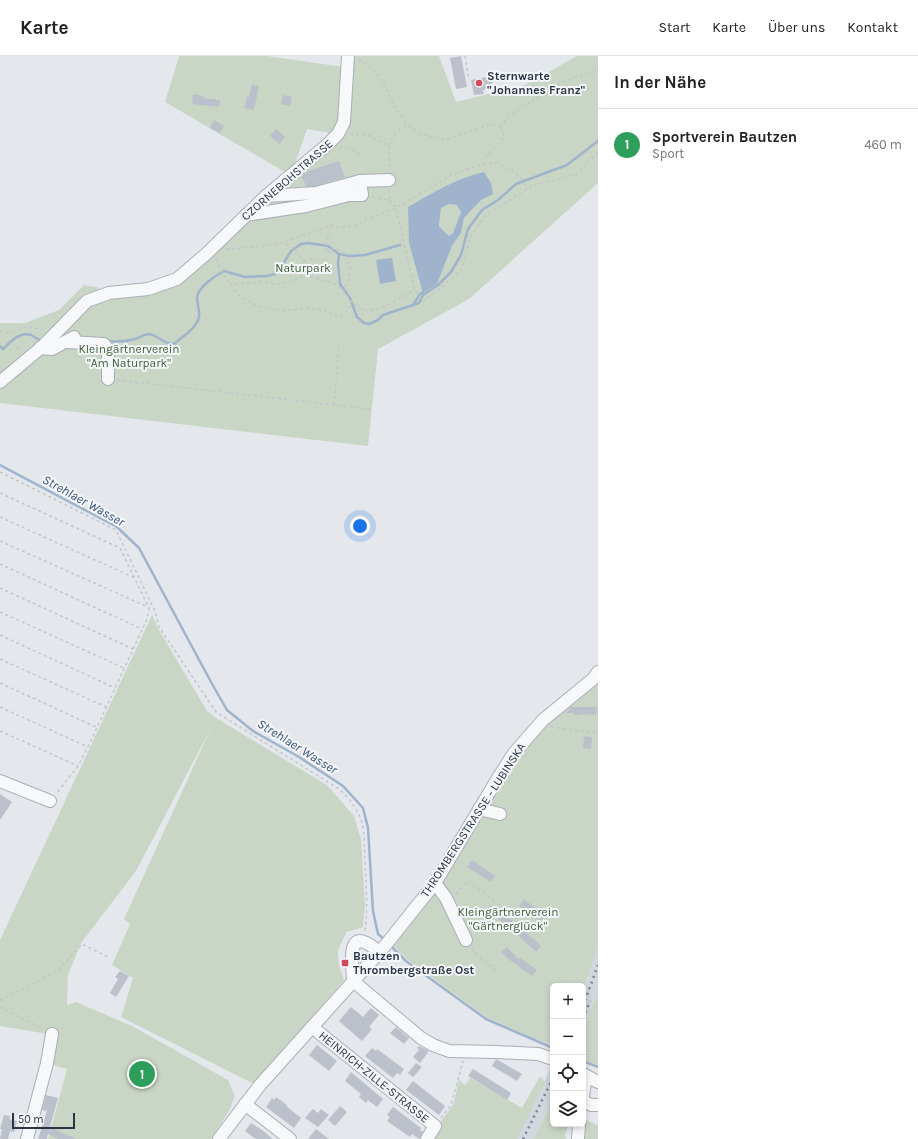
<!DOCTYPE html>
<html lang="de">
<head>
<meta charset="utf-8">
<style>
  body { margin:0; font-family:Karla,sans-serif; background:#f2f2f2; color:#222 }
  .controls { position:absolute; right:12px; bottom:12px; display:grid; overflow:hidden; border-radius:6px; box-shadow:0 2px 6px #0003 }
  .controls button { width:36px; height:36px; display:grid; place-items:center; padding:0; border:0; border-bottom:1px solid #e0e0e0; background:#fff; color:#222; font:20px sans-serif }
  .scale { position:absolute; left:12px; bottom:10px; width:63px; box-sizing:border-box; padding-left:4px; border:2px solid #2b3445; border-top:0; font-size:11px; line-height:14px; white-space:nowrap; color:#2b3445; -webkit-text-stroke:3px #f4f6f9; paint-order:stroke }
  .you { position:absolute; left:360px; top:470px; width:14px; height:14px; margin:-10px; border:3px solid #fff; border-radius:50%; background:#1a73e8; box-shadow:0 0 0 6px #1a73e833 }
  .badge { display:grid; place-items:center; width:26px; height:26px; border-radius:50%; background:#b45309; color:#fff; font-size:13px; font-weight:700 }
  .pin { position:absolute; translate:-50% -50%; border:2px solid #fff; box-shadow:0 1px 4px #0006 }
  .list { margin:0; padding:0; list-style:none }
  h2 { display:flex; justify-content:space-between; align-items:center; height:52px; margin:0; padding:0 16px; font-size:17px }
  h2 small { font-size:13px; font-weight:400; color:#767676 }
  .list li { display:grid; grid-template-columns:26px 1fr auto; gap:12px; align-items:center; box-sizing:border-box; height:72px; padding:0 16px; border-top:1px solid #e0e0e0 }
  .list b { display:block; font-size:15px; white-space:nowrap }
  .list p { margin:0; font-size:13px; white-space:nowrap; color:#767676 }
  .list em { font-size:13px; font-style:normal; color:#767676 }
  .icon { flex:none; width:22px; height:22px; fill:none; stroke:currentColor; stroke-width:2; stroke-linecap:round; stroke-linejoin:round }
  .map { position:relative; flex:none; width:598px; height:1083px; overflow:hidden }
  header { display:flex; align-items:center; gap:24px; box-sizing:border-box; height:56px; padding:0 20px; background:#fff; border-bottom:1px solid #e0e0e0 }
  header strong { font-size:19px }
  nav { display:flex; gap:22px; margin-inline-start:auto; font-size:14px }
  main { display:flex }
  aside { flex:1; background:#fff }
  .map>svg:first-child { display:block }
  .built { fill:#d2d6de }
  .green { fill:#c9d6c5; fill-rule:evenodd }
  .water { fill:#9fb4cc; fill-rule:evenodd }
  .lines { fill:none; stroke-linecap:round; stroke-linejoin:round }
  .stream { stroke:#9fb4cc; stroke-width:2.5 }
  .building { fill:#bbc0ca }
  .minor-casing { stroke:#a9aeb7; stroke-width:14 }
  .path { stroke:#c2c5cb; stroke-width:1.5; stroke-dasharray:3 3; stroke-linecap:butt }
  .minor { stroke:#f7f8fa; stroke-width:12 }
  .rail { stroke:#7d8696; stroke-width:2.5; stroke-dasharray:2 4; stroke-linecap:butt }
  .poi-dot { fill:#d1495b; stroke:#f4f6f9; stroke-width:1.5 }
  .labels { text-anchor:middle; stroke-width:4; stroke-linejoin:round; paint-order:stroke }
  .poi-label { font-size:12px; font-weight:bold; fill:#2b3445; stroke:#f4f6f9; text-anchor:start }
  .street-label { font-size:12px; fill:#2b3445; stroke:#f4f6f9 }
  .park-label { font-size:12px; fill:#3f6138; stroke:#f4f6f9 }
  .water-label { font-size:13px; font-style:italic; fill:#34527a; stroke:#f4f6f9 }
</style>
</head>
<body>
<header>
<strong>Karte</strong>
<nav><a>Start</a><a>Karte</a><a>Über uns</a><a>Kontakt</a></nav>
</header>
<main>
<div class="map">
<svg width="598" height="1083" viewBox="0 0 598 1083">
  <rect width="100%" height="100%" fill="#e4e7ec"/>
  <!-- built -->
  <g class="built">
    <path d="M598,891V937L583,975V934Z"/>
    <path d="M553,1007V1043L534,1083H517Z"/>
  </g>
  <!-- green -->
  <g class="green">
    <path d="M179,0H267L344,11L341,65L336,78L307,73L292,116L283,115L165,46Z"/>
    <path d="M351,0H439L456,46L525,29L577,0H598V127L469,243L378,293L368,390L0,347V329L87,247L177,227L340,83ZM481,144L464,162L461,177L452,190L437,228L408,151Z"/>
    <path d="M449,148L457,149L461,156L453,177L449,180L439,170L441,152Z"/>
    <path d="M84,229L100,232L86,244L0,322V267H25L59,254Z"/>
    <path d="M152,559L159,574L207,655L216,662L327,729L354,760L361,783L365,849L363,871L347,876C334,898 337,901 344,924L254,1028L121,961L133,922L112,909L130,868L124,863L211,672L136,815L81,887L68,919L67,949L76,946L132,970L228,1024L235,1040L229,1055L211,1083H48L67,1013L43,1006L48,978L0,970V884Z"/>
    <path d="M598,621V891L583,934V930H553V989L532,982L486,961L408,904L394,890L438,833L524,688L581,640Z"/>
    <path d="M598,937V1011L583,1007V975Z"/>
    <path d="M540,1020L545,1026L517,1083H428L453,1049L459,1024L465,1029L470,1022L522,1052Z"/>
    <path d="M553,1043V1068H569L565,1079L566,1083H534Z"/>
    <path d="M583,1063L598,1069V1083H581Z"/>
  </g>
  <!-- water -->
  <g class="water">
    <path d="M484,116L491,127L493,138L481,144L464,162L461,177L452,190L437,228L423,237L409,187L408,151C434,136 455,123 484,116ZM449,148L457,149L461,156L453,177L449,180L439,170L441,152Z"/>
    <path d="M392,202L396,225L380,228L376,204Z"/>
  </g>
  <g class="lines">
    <!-- stream -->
    <g class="stream">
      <path d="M339,198L338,207L340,228L350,242L357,261L364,267L369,268L378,264L383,259L419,247L423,239L438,229L451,216L461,199L468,173L482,154L498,144L516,128L567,109L598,85"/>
      <path d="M413,249L420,238L423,236V239"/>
      <path d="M107,285C116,286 125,286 135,283C140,282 143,278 149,278C158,279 163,288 174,288C182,281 197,272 199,261C200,254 197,248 197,242C197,232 216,219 224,215L245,221L267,220L275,218L280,213L291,195L301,188L308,187L328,190L339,198L349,200L365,199L400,189"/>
      <path d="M0,290L3,293C10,286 20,275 31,279C35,281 39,284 43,286"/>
      <path d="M0,409L117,471L139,492L211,626L227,654L253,675L299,701L343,730L363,752L368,772L373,855L378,878L385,884"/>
      <path d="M390,889L406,905L439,929L486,963L553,992"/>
      <path d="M583,1005L598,1011"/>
    </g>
  </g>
  <!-- building -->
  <g class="building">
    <path d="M461,0L467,31L456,33L450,2Z"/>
    <path d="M491,20L493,32L483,34L484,38L474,39L471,24Z"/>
    <path d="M252,28L259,30L254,54L244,52L247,40L249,41Z"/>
    <path d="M193,38L204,40L203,42L220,44L219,51L192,48Z"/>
    <path d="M283,39L292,41L290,50L281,48Z"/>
    <path d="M214,64L224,70L220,77L210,72Z"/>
    <path d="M276,73L285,81L279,88L270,80Z"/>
    <path d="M339,105L345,121L315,130H306L304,125L301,121L308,115Z"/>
    <path d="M571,651H597L596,659L582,658V659H574V657H566Z"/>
    <path d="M584,680L592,681L591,693L583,692Z"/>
    <path d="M0,738L12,746L0,764Z"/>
    <path d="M472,804L495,820L491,826L467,811Z"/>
    <path d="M524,843L545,860L540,865L519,850Z"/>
    <path d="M490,849L513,865L508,871L495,860L494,862L485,855Z"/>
    <path d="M522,873L541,890L536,896L517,878Z"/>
    <path d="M507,891L518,903L520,902L537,914L532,920L507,902L501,896Z"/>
    <path d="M120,915L129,920L116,941L110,937L118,923L115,921Z"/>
    <path d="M351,951L363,961L371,952L379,959L369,971L372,973L362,985L339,965Z"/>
    <path d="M396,971L409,982L404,988L390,977Z"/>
    <path d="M317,989L337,1005L329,1015L309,999Z"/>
    <path d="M419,990L429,995L420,1007L413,1001L419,994L417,992Z"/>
    <path d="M372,992L376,995L377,993L404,1013L400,1019L397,1017L393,1022L365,1000Z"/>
    <path d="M496,1003L522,1018L517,1025L492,1010Z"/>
    <path d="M416,1007L422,1011L413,1021L408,1017Z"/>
    <path d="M473,1013L511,1037L507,1044L468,1020Z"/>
    <path d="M351,1016L383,1043L377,1051L368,1044L366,1047L359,1041L361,1038L345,1025Z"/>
    <path d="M413,1025L445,1050L439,1059L406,1034Z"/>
    <path d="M46,1039L58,1042L50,1071L76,1083H58L48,1078L47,1083H38L47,1055L42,1054Z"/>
    <path d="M276,1041L287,1049L286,1050L301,1062L294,1072L266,1051L272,1042L274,1044Z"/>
    <path d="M340,1050L347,1056L335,1070L328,1064Z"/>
    <path d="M393,1051L421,1072L420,1074L423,1076L419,1083L412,1078L410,1081L387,1065L390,1061L387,1059Z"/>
    <path d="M313,1053L318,1057L321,1053L329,1059L318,1071L305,1062Z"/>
    <path d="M4,1059L10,1060L9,1063L17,1065L14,1076L10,1075L8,1083H0L2,1073H0Z"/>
    <path d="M251,1067L262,1074L273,1083H256L253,1081L245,1075Z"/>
    <path d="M316,1073L329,1083H308Z"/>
  </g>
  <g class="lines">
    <defs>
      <g id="minor">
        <path d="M266,140L316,137L360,125L389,124"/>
        <path d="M246,159L306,150L349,139H362L360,125"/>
        <path d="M67,286L104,288L108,293V323"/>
        <path d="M40,292L52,293L74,281"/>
        <path d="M0,326L43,290L87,245L109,237L148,233L177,223L205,199L266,140L328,88L338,78L344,66L348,0"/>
        <path d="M0,725L50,745"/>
        <path d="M479,753L500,758"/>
        <path d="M435,827L446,842L466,884"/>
        <path d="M353,925L421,982L433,989L449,995L497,996L538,998L553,1003"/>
        <path d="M353,925C352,903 346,867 379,896"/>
        <path d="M312,971L435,1070L427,1083"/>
        <path d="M583,1018L598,1026"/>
        <path d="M583,1040L586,1020"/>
        <path d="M583,1045L591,1049H598"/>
        <path d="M245,1048L290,1083"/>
        <path d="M27,1083L47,1007L52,978"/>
        <path d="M219,1083L260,1029L384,891L435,827L498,722L514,697L543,664L593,623L598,616"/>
        <path d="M578,1083L579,1068"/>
      </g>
    </defs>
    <!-- minor casing -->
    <use href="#minor" class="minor-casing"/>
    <!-- path -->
    <g class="path">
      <path d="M465,0L469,24"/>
      <path d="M358,4C379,11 385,33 395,51C399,57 404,63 408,69"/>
      <path d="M350,78L368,79L389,90C394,78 396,74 408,69L420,78L446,84L488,69H501L514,56L563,26L598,14"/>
      <path d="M340,90L356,95L360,100"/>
      <path d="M389,90L390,114"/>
      <path d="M484,108C483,98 498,92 504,81L501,69"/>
      <path d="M389,134L390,144"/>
      <path d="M372,141L390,144L396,152L414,233L423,245L441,232L462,213L471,179L486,159L527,133L537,128L579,118L587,106L598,97"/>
      <path d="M332,169L326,187V194L335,193L344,197L350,209L349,223L343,236"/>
      <path d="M226,193L255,191L282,187L332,169L343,172L356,169L368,162L396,152L449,120L474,111L497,106C514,117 517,113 527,133"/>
      <path d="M216,203L223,218L238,239L257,250L281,255L307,252L323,254L338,261L346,256L353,247"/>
      <path d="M304,205C312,203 319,204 327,203L330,196L326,194"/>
      <path d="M306,216C313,225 323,223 333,227C341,231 347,241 353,247C356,249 360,253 363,254C376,257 406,241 414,233"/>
      <path d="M318,223V211L320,204"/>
      <path d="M229,228L263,226L277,228L290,226L303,220L306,216L304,205L293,192L283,187"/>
      <path d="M0,275L10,277L25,271L44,274"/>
      <path d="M17,291L22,295"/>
      <path d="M117,324L370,353"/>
      <path d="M334,349L339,289"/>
      <path d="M0,416L116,474L155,555L159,571L216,656L339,733C349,742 358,753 362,767C365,778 364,792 365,804C366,828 368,852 365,875"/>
      <path d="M0,437L120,492L149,552L147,563L88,691L78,710L56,738"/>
      <path d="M0,461L135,522"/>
      <path d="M0,485L148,551"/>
      <path d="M0,508L142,573"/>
      <path d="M0,532L133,593"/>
      <path d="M0,556L124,612"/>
      <path d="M0,579L115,632"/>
      <path d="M0,603L106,651"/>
      <path d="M0,627L96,671"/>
      <path d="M0,651L88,691"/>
      <path d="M551,671L598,677"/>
      <path d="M0,675L78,710"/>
      <path d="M456,838L468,825L535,876"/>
      <path d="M472,892L476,898L499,917"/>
      <path d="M0,944L38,926L60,912L82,888L110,902"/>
      <path d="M0,951L43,973"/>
      <path d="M441,1062L451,1049L463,1005"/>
    </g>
    <!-- minor -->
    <use href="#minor" class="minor"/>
    <!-- rail -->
    <g class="rail">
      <path d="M583,950L598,909"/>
      <path d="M583,962L590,945"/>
      <path d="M523,1083L553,1022"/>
    </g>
  </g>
  <!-- markers -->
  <g class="poi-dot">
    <circle cx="479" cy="27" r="4"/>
    <rect x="341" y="903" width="8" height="8" rx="2"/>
  </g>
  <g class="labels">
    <!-- poi labels -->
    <g class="poi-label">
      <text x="487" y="24">Sternwarte<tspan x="487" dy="14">"Johannes Franz"</tspan></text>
      <text x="353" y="904">Bautzen<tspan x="353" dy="14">Thrombergstraße Ost</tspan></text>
    </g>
    <!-- street labels -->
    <g class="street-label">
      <text transform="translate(287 124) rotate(-41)" y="4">CZORNEBOHSTRASSE</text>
      <text transform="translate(473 764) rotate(-57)" y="4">THROMBERGSTRASSE - LUBINSKA</text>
      <text transform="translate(374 1021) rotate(39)" y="4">HEINRICH-ZILLE-STRASSE</text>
    </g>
    <!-- park labels -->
    <g class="park-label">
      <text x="303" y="216">Naturpark</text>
      <text x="129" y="297">Kleingärtnerverein<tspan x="129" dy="14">"Am Naturpark"</tspan></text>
      <text x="508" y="860">Kleingärtnerverein<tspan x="508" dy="14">"Gärtnerglück"</tspan></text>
    </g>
    <!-- water labels -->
    <g class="water-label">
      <text transform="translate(84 444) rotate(29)" y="5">Strehlaer Wasser</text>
      <text transform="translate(298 690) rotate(32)" y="5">Strehlaer Wasser</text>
    </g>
  </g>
</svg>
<div class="controls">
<button>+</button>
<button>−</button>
<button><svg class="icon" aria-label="locate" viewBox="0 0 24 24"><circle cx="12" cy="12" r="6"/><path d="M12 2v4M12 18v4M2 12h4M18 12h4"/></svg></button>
<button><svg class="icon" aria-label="layers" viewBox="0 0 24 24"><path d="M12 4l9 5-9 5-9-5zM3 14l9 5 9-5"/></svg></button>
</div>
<div class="scale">50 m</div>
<div class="you"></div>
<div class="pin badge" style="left:142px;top:1018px;background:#2e9e5b">1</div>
</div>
<aside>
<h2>In der Nähe<small></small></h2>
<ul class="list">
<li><span class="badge" style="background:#2e9e5b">1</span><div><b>Sportverein Bautzen</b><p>Sport</p></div><em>460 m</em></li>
</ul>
</aside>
</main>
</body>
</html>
